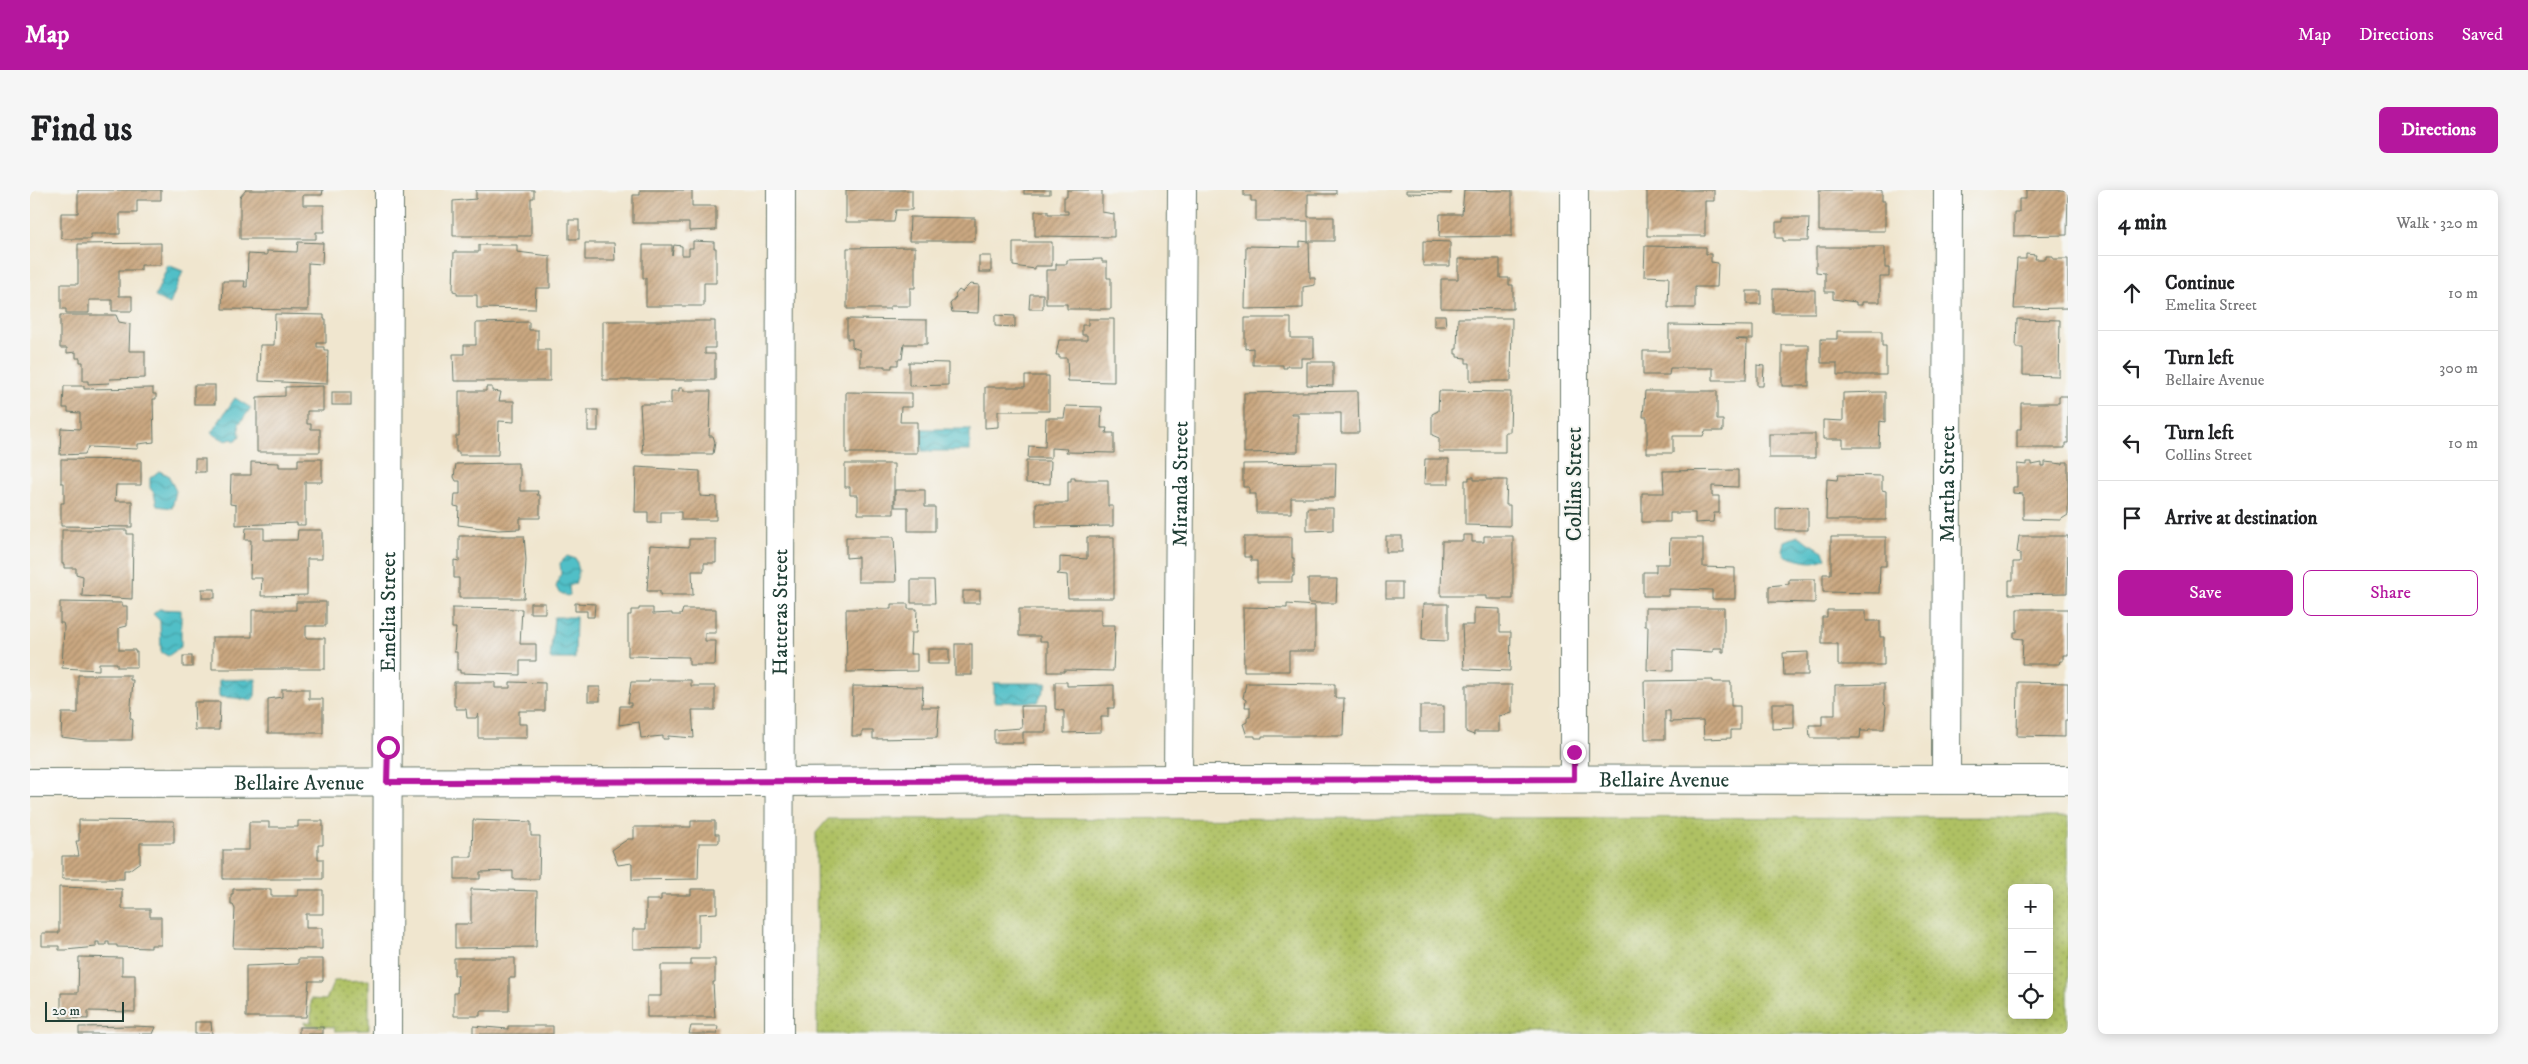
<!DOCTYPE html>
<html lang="en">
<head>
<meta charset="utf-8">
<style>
  body { margin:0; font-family:"IM FELL DW Pica",serif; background:#f6f6f6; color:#202124 }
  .controls { position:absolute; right:15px; bottom:15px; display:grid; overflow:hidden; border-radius:8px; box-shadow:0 2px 12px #0003 }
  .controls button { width:45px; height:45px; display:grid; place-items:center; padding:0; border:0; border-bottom:1px solid #e0e0e0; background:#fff; color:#202124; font:25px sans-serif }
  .scale { position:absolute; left:15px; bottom:12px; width:79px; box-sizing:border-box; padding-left:5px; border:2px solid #1f3d34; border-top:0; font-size:14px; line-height:18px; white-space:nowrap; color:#1f3d34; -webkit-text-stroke:4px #f6f6f2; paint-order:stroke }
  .stop { position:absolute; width:15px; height:15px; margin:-11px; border:4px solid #b5179e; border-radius:50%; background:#fff }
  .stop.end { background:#b5179e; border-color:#fff; box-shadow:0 1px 5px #0008 }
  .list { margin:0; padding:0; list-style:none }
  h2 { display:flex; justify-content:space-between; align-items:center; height:65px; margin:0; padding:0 20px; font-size:21px }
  h2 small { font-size:16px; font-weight:400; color:#757577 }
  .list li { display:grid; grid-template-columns:32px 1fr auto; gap:15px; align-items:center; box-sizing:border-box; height:75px; padding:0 20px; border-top:1px solid #e0e0e0 }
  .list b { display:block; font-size:19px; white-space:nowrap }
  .list p { margin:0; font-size:16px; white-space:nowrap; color:#757577 }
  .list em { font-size:16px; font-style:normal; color:#757577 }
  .actions { display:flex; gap:10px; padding:15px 20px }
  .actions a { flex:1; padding:11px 0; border:1px solid #b5179e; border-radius:8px; text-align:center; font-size:18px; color:#b5179e }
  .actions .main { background:#b5179e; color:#fff }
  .icon { flex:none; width:28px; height:28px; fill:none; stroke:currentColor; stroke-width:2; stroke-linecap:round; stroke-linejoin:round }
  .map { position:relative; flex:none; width:2038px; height:844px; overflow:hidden; border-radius:8px }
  header { display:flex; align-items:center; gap:30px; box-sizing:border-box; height:70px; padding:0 25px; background:#b5179e; color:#fff }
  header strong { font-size:24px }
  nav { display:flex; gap:28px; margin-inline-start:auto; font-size:18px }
  .intro { display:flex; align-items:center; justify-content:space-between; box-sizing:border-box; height:120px; padding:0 30px }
  h1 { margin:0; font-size:35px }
  .button { padding:12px 22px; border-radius:8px; background:#b5179e; color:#fff; font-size:18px; font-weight:700 }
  main { display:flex; gap:30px; padding:0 30px }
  aside { flex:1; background:#fff; border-radius:8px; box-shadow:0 2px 12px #0003 }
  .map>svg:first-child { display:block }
  .grass { fill:url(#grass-dots); stroke:#677f4c; fill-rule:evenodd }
  .water { fill:url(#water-waves); stroke:#387e7e }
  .building { fill:url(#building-hatch) }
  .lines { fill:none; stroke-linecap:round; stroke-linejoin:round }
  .minor-casing { stroke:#68786a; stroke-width:30 }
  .minor { stroke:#fff; stroke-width:28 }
  .route { stroke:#b5179e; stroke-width:6 }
  .labels { text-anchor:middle; stroke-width:4; stroke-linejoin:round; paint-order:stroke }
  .street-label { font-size:21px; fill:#1f3d34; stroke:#f6f6f2 }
</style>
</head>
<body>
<header>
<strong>Map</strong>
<nav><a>Map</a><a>Directions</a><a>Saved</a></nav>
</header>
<div class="intro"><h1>Find us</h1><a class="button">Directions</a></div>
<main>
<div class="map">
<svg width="2038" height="844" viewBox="0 0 2038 844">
  <defs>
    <pattern id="grass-dots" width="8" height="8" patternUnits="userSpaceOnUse" patternTransform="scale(1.25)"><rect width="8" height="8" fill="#afc164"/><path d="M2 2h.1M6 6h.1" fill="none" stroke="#8e9e53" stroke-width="1.8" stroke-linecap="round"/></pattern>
    <pattern id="water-waves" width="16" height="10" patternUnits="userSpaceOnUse" patternTransform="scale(1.25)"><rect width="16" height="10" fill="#51bfc7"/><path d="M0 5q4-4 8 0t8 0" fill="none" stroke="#439ca2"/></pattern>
    <pattern id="building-hatch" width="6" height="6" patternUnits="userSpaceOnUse" patternTransform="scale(1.25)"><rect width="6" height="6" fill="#cba881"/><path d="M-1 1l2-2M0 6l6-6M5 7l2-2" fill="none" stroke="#a48a6a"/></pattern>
  </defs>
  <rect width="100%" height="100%" fill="#f6f6f2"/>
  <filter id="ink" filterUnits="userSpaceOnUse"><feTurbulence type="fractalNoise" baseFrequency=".02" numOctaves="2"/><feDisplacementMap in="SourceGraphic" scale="10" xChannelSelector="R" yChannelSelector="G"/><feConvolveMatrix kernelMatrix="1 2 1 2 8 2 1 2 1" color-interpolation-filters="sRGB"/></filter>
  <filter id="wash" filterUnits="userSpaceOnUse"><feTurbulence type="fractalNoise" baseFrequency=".0096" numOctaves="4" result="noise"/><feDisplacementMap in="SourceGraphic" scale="20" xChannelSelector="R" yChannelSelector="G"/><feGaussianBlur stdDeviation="1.12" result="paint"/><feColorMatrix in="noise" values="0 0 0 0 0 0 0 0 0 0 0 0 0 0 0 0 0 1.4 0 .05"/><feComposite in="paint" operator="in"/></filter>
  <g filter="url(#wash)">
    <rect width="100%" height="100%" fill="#f0e6cf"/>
    <!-- grass -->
    <g class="grass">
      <path d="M2038,627V844H787L786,643L798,629ZM1982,698H2019V825H1982Z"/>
      <path d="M339,790V840L305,841L304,837L275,835L274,832H281V809L296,810L304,791Z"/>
    </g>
    <!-- water -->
    <g class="water">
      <path d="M138,75L153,81L140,114L125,107Z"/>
      <path d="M205,208L221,218L209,234L210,246L205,251L202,249L196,251L181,243Z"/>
      <rect x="892" y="239" width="48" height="22"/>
      <path d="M129,281L138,285L146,301L142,318L127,316L124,303L120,298V288Z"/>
      <path d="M1768,346L1793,361L1796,368C1783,376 1768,370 1756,366L1753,361L1755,351Z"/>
      <path d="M537,366L546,369L549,381L545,394L539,396L540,405L537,406L529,402L526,397L531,383L530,373Z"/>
      <path d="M129,419L151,420V457L138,466L131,462L130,431L123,424Z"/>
      <path d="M524,427H546L545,469H520Z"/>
      <path d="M226,489L225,506L221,511L206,508L189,507V490Z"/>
      <path d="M964,493H1017L1008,512H964Z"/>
    </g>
    <g id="blocks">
      <!-- building -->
      <g class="building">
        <path d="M48,0H131V10H107V23H90V44H61V49H35L31,47V23H48Z"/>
        <path d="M216,0H293L292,5H273V15H294V42H286V49H210V7Z"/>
        <path d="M446,0H504V8H501V46H423V11L446,9Z"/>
        <path d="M610,0H662V16H686V40L659,41V33H603V5H610Z"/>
        <path d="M816,0H882V20H866L864,32H816Z"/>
        <rect x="994" y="0" width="26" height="4"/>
        <path d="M1037,0H1072V22L1084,24V47L1005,46V21H1018V24H1038V21H1034V7H1037Z"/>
        <path d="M1214,0H1306V4H1278V27H1304V51H1278V31H1226V11H1221V6H1214Z"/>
        <path d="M1376,0H1421V4L1376,3Z"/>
        <path d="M1434,0L1482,1V46L1409,47L1410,24H1432Z"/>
        <path d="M1614,0H1684V11H1675V46H1617V2Z"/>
        <path d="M1789,0H1852V11H1855V41H1789Z"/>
        <path d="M1996,0H2038L2037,45L1984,46V22H1989V9H1996Z"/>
        <path d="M880,27L945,28V51H879Z"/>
        <path d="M1753,28H1779L1778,51H1753V48H1746V32H1753Z"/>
        <rect x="539" y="30" width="10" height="19"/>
        <path d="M663,51L684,52V58H686V93H674V116H616V88H613V55H642V65L644,55L652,56V65H659V58H663Z"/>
        <path d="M1270,51L1279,52L1280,88H1285V95L1273,97V118L1215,119L1216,56L1270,57Z"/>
        <path d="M1393,51L1420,52V76H1393Z"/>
        <path d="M268,52L293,53L292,74L278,73V120L192,119L193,91H215L214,97H217L218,64L237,65V61L267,62Z"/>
        <path d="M983,52H1022V76H1005V79L983,76Z"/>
        <path d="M131,53V75H111V80H89V106H102V121H82V110H59V123H36V119H31V94H48V54Z"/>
        <path d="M555,53H584L585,70H555Z"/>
        <path d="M449,55H487V62L520,66V98H506L505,119L447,118V105H427V102L423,101L424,62H449Z"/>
        <path d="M1615,56L1676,57V64H1681V72L1688,73L1687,97H1665V118H1638L1639,87L1614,86Z"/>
        <path d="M885,57V98H880V116H860V119H817V58Z"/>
        <path d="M1786,57H1855V78H1859V87H1850V112H1832V115H1826V112L1803,109V102H1795V83L1786,82Z"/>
        <path d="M1996,64L2006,65L2005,69H2016V66H2023V69H2038V118L1984,119L1987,69H1996Z"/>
        <rect x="949" y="66" width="12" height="16"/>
        <path d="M1072,69V72H1077V88H1081V119H1037V114H1016V80H1026V74H1037V70Z"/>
        <path d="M1428,69H1470V88H1479V95H1483V119L1411,118V89H1428Z"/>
        <path d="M940,94L949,95L948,123L922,122L920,114L926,107L925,105L929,100L932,102Z"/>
        <path d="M1743,99L1785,100V123H1743Z"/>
        <rect x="1717" y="101" width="14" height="13"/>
        <path d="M1000,104H1013V119H999Z"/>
        <path d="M245,124L294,125V129H296V153H287V157H294V160H298L297,194L229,191L230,155H244Z"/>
        <path d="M30,125H86L89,132L100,134L99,161H115V188L80,189L79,193L58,194V191H53V172H50V168H46V162L37,163V158H30Z"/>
        <path d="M965,125L985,126V137L965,136Z"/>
        <path d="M1404,125H1415L1416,136H1404Z"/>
        <path d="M1215,128H1261V148H1284V168H1271V176H1257V178H1253V175H1223V158L1215,159Z"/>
        <path d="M1428,128H1482L1481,191H1440V173H1436V168L1427,167V164H1425V159H1427Z"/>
        <path d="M817,129L897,130V154H874L872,169H868V175H862V178H855V176H830V160L822,157V149H817Z"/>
        <path d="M1058,129H1084V192L1038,191L1037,168H1029V165H1026L1029,150H1057V145H1052V135H1058Z"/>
        <path d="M1987,129L2030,130L2029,186L1993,185V158H1986Z"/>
        <path d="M573,131H685V158H675V164H685V190H573Z"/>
        <path d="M499,132V140H508V160H520V191H424L423,164H434V155H446V133Z"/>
        <path d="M1639,135L1723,136V149H1706L1717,150L1716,190H1683V178H1640L1639,185H1613V161H1639Z"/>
        <path d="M1807,141H1852V156H1856V185H1807V173H1791V149H1807Z"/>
        <rect x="1752" y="155" width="27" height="41"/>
        <path d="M879,172L918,173V195L879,196Z"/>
        <path d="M1277,172H1303V196L1277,195Z"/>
        <path d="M1727,175L1734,176L1733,196H1727Z"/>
        <path d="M995,186H1019V221H968V237L955,238V197H995Z"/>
        <rect x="164" y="195" width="21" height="19"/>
        <path d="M34,196H54V199L123,198V204H126V209H123L124,252L108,254V259L58,257L55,264L30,265L31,238L50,239V223L38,222V218H33Z"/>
        <path d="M293,196V221H277V234H281V239H290V262H227V207L255,206V197Z"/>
        <path d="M456,197H462V201L471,202L469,211H484V232L469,231L468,265H429V262H426V246H429V201H456Z"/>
        <path d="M649,198H653V201H681L679,246H683L685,252L683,264H613L610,214H641V201H649Z"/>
        <path d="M1328,201L1329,243H1311V223H1261V225H1268V262L1214,263V203Z"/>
        <path d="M1409,201L1481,202L1480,242H1475V262H1409V248L1402,245V224L1408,221Z"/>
        <path d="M1615,201H1687V230H1693V241H1675L1673,246H1643V263H1617V227H1613Z"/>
        <rect x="302" y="202" width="19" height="13"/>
        <path d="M816,202L882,203V217H871L870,232H887V263H816Z"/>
        <path d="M1847,202H1855V232L1850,231L1849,257H1813V249H1793V230L1813,231V203Z"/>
        <path d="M2029,206H2038V253H2035V258H1987V239H1991V213H2029Z"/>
        <path d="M1036,216L1072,217L1071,238H1077L1076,243H1084V263L1036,262L1037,259L1021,258V268H998L999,256L1015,257L1016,228H1034Z"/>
        <rect x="558" y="220" width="10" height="21"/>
        <rect x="1739" y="244" width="46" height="24"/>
        <path d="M31,269L111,270V295H86L85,311H102V337L31,336V313H34V293H31Z"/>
        <rect x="165" y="269" width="10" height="13"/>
        <path d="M268,269H292V292H275V335H267V333L206,335V315L200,314L201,285H221V272L249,273V277H268Z"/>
        <path d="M1395,269H1419V294H1394Z"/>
        <path d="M996,271H1021L1020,294L996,293Z"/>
        <path d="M1997,272H2002V275L2012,273V276H2015V272L2033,274V272H2038V325L2030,330L1993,329V304L1983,303V297H1987V274L1997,275Z"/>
        <path d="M488,273V279H490V301H508L507,305H510V328H490V339L468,340L428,335L429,317L424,316L425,304H430V291H426L424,287L426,274Z"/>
        <path d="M1306,273L1305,308H1261V323H1226V304H1219V297H1213V274Z"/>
        <path d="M815,274H864V324H828V305H820V297H815Z"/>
        <path d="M606,277L670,281V306L686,307V330H651V322H631V333H618V322H605Z"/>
        <path d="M1708,280V297L1682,296V306H1689V323H1684L1683,332L1665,333V323H1640V332H1612V303H1634L1633,281Z"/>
        <path d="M1808,285L1852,286V300L1856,301V330H1796L1797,289L1807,290Z"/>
        <path d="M1439,287H1444V290H1477L1476,315H1480V336L1435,335V290H1439Z"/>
        <path d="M1041,288H1045V290H1078V316H1083V336L1006,337V313H1038V291H1041Z"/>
        <path d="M865,300H895V317H905V341H878V317H865Z"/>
        <path d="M1778,317V340H1746V318Z"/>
        <path d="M1277,318H1303V340L1277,341Z"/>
        <path d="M216,338H234V350H267L268,340H292V369H277V405L231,406L232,388H220L221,350H215Z"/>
        <path d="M32,340H97V344H103L102,409L52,406L53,386L46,384V378H34V374H32Z"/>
        <path d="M1433,345H1442V352H1454V346H1483V409H1456V406H1411L1412,351H1433Z"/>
        <path d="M429,346H494L496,370L494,408H429V388H424V370L429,371Z"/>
        <rect x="1356" y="346" width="16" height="16"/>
        <path d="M1989,346H2038L2037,403L1979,404V390H1983V372H1990V363L1987,362Z"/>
        <path d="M816,347H864L866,392H828V367L816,368Z"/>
        <path d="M1057,347H1084V408H1038L1037,385L1027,384L1030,382V367L1057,369Z"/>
        <path d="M1214,347H1262V368H1264V386H1262V392H1227V371H1221V367H1214Z"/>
        <path d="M1801,347H1856V376H1850L1849,403L1793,402V384H1801Z"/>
        <path d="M1640,348H1673V377L1705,378V409H1682V400L1639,399V406H1613V382H1626V374H1639Z"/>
        <path d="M659,349H686V373H674V381H662L663,405H630V401H617L620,355L659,357Z"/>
        <path d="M1278,389H1307L1306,413H1278Z"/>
        <path d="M1759,389H1785V413L1739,412V396L1759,394Z"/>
        <path d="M881,390H904L905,413H881Z"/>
        <rect x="1356" y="392" width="16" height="16"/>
        <rect x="172" y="399" width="13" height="9"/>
        <rect x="933" y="401" width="17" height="12"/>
        <path d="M30,412L92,413V416H97V436L89,438V460H105V462H107V477H87V473H69V480L32,478L34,437L33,433H30Z"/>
        <path d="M266,412H296V436H276V448H295V479H182V447H222V420H266Z"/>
        <rect x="500" y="413" width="15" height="10"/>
        <path d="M545,413L565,414L564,427H557V421H545Z"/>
        <path d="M861,414H878V419H887L886,443H881L880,464H887V481L817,482L816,419H861Z"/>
        <path d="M1257,414L1285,416V461H1259V481H1214L1213,417L1257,418Z"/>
        <path d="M1393,414H1418V451L1392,450Z"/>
        <path d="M422,418L492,419L490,454H506V471H490V485L430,483V480H427V462H424L426,438H422Z"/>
        <path d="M609,418H623V424L642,423V425H651L653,419H686V443H675V451H686L685,475H659V467L598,466V425H601V420H609Z"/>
        <path d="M1444,418L1470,419V442H1481L1480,481L1434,479L1432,435H1444Z"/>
        <path d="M1615,418H1694V462H1692V458H1683V462L1643,460V481L1617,480L1618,436H1615Z"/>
        <path d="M989,419H1071V435H1085L1083,481L1034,480V482H1018V451H1010V446H989Z"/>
        <path d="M1987,419H2038V465H2033V471H2030L2029,474H1992L1993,449L1984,448V442H1987Z"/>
        <path d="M1797,420H1836V431H1850V447H1854V475H1808V454H1792V427H1797Z"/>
        <rect x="925" y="454" width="17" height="31"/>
        <rect x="898" y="459" width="21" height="15"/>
        <path d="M1778,462V485H1754L1753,463Z"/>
        <rect x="153" y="466" width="9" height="11"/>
        <path d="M48,485H100V490H103L100,528L103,530L102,550H55L31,547L32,523H48Z"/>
        <path d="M619,490H661V496H685V520H662L664,548L638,546V549H633V546L611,548L609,532L589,535L590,516H601V513H598L601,492H619Z"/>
        <path d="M1683,490V492H1701V516H1710V540H1701V548L1674,549L1673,531L1640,532V521H1635V549H1615L1614,491Z"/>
        <path d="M424,492H465V498H480V492L515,493V521H489V534H497V548H448V524L446,528H437L436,519H426V516H424Z"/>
        <path d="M1025,492H1037V496L1084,495V518H1078V527H1071V542L1034,543V521L1025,519Z"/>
        <path d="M1988,492L2038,493V530H2035V547L1987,546Z"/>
        <path d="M1216,493L1305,494V508H1314L1313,546H1232V548H1225V546H1217L1213,534L1217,532V527H1220V517H1215L1216,510L1213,508Z"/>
        <path d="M1854,494V514L1856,516L1854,539H1839L1838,541H1831V539L1830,548H1780L1779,535H1792V525H1805V495Z"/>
        <path d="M1436,495H1482V523L1469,526V542H1444V545L1436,542Z"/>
        <path d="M823,496L893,497L892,517H909L907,548L843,549V541H832V546H822Z"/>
        <rect x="558" y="497" width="12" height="14"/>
        <path d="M252,499H279V509H293V543H238V509L252,507Z"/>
        <path d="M164,512H190L189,540H165Z"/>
        <path d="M1742,513H1764V538L1742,539Z"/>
        <path d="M991,516H1016V542H993V553H964V540L992,538Z"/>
        <rect x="1390" y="516" width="24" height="26"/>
        <path d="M49,630L144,631V653H110V672L99,680H94V689H32V666H49L46,651H49Z"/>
        <path d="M443,630L501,632V646H510L509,689H483V681L450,682V689H425V667H442Z"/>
        <path d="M268,631H293V655H288V669H293V689H193V660H219V632H239V637H268Z"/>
        <path d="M661,631H685V644H689V653H669L668,689L602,690V673L588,675L582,660L598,649H604V637H661Z"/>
        <path d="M29,697L92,699V719H120V727H131V755H121V758L87,757V755H79V752H76V755H69V752H66V757L36,760H29V756H12V743H29Z"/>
        <path d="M203,699H241V706H268V700H293V724H276V738H292V759L203,758L205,719L203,715H201V704H203Z"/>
        <path d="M441,699L507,701L506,757L425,758V734H441Z"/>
        <path d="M661,699H687V723L669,724V758L603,759V739H616V710H631V705H661Z"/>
        <path d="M49,767L92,768V785H105V822L58,821V829L31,828V803H48Z"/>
        <path d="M424,768H485V788H479V821H450V826H424V803H427L428,785H424Z"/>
        <path d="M268,769H293V791H279L276,827H216V776L268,774Z"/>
        <path d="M661,769H685V792H683L685,827H617V806H631V775H661Z"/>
        <path d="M165,832H181L182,844H165Z"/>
        <path d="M103,836L126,837L123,844H49V837Z"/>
        <path d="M443,836L478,839V836H523V844H443Z"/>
        <path d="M661,836H688L687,844H659Z"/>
        <rect x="269" y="837" width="24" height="7"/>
      </g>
    </g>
  </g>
  <g filter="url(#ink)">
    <use href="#blocks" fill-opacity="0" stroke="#68786a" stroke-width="1"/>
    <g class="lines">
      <defs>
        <g id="minor">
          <path d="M1544,0V589"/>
          <path id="s1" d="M1148,589L1152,0"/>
          <path id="s2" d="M1916,589L1918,0"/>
          <path id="s3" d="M0,593L749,592L1148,589L2038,590"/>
          <path id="s4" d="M357,844L359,0"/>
          <path id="s5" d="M749,844L751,0"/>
        </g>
      </defs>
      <!-- minor casing -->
      <use href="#minor" class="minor-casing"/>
      <!-- minor -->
      <use href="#minor" class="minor"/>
    </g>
  </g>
  <g class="lines" filter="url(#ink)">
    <!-- route -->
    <path class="route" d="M358,557L357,592H416L1544,589V562"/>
  </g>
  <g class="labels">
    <!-- street labels -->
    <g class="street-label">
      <text dy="7" stroke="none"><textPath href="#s1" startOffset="295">Miranda Street</textPath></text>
      <text transform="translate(1544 294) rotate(-90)" y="7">Collins Street</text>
      <text dy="7" stroke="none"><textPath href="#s2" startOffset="295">Martha Street</textPath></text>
      <text dy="7" stroke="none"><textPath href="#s4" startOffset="422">Emelita Street</textPath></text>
      <text dy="7" stroke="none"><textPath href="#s5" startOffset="422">Hatteras Street</textPath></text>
      <text dy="7" stroke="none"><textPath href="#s3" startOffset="1634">Bellaire Avenue</textPath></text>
      <text dy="7" stroke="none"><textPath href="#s3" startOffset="269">Bellaire Avenue</textPath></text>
    </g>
  </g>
</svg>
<div class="controls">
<button>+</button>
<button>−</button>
<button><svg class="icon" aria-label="locate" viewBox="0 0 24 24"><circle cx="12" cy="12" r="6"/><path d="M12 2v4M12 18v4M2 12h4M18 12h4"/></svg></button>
</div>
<div class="scale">20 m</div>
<div class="stop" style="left:358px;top:557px"></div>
<div class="stop end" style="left:1544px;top:562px"></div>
</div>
<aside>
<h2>4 min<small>Walk · 320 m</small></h2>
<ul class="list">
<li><svg class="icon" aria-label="ahead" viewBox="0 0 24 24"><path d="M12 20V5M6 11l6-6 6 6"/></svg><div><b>Continue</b><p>Emelita Street</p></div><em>10 m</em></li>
<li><svg class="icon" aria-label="left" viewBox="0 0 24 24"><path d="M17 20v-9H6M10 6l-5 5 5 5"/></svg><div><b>Turn left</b><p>Bellaire Avenue</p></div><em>300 m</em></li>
<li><svg class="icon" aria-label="left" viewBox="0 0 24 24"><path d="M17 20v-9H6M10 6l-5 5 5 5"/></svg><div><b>Turn left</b><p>Collins Street</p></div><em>10 m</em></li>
<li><svg class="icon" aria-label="arrive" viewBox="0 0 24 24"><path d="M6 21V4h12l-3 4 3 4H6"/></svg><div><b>Arrive at destination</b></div></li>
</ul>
<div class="actions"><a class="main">Save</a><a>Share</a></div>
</aside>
</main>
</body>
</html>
